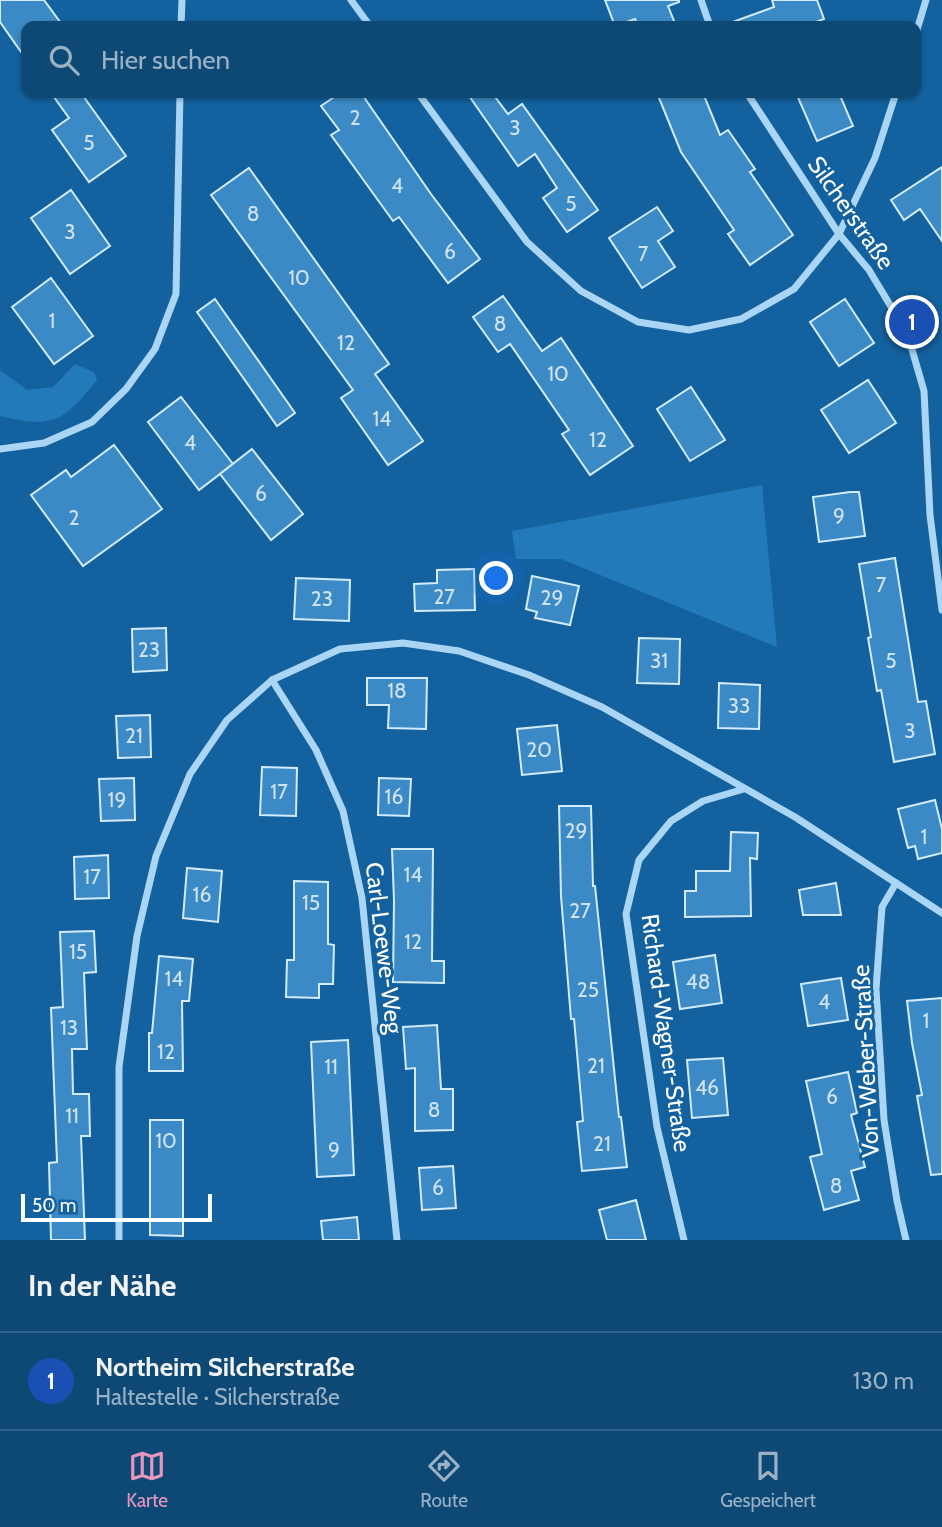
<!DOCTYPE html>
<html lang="de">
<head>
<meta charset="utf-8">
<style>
  body { margin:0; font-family:Cabin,sans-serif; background:#1c537e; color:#f1f3f6 }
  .scale { position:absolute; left:21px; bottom:18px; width:191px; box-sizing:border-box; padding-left:7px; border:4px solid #fff; border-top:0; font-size:19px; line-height:24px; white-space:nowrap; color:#fff; -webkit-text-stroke:5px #13619e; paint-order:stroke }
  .you { position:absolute; left:497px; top:579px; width:24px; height:24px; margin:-18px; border:5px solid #fff; border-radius:50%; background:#1a73e8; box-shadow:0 0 0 10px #1a73e833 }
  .badge { display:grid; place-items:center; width:46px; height:46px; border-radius:50%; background:#e797bd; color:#fff; font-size:23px; font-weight:700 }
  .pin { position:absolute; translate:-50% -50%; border:4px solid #fff; box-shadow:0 2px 7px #0006 }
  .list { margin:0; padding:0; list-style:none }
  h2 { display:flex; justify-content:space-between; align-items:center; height:91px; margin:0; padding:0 28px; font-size:30px }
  h2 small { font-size:23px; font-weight:400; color:#9bb2c5 }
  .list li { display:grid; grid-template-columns:46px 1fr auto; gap:21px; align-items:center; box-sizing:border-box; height:98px; padding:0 28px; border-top:2px solid #2e6188 }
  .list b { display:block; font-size:26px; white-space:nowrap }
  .list p { margin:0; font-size:23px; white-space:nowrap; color:#9bb2c5 }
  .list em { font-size:23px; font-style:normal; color:#9bb2c5 }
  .icon { flex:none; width:38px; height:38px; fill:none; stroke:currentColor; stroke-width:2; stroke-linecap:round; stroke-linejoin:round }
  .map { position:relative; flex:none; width:942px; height:1240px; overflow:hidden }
  .search { position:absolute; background:#0e4976; box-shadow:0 2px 5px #0004; left:21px; right:21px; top:21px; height:77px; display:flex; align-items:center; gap:18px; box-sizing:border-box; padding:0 24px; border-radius:14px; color:#9bb2c5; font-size:26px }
  .sheet { height:189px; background:#0e4976 }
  nav { display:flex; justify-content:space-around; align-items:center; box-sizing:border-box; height:98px; border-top:2px solid #2e6188; background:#0e4976; font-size:19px; color:#9bb2c5 }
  nav a { display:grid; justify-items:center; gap:4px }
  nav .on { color:#e797bd }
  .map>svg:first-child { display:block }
  .green { fill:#227abb }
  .building { fill:#3c8ac5; stroke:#d2ebfe; stroke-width:2 }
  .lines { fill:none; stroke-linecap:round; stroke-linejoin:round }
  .street { stroke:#aad5f4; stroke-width:7 }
  .labels { text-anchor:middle; stroke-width:6; stroke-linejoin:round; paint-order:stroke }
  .number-label { font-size:21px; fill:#cee2f0 }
  .street-label { font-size:24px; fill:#fff; stroke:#13619e }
</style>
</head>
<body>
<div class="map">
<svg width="942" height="1240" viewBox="0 0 942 1240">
  <rect width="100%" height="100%" fill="#13619e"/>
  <!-- green -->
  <g class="green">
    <path d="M75,364L94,372L97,380C63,422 53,429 0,416V370L27,390L53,387Z"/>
    <path d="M762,485L777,647L561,559H516L512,531Z"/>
  </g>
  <!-- building -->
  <g class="building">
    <path d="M0,0H44L63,26H26V59L0,22Z"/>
    <path d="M605,0H679V2L668,6L676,26H638L635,19L615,26Z"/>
    <path d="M772,0H817L824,19L806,26H728L727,24L774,7Z"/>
    <path d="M51,93H81L126,156L89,182L52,130L69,118Z"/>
    <path d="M340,93H361L431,194L480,259L448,283L399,217L393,221L331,135L339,130L321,106Z"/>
    <path d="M467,93H492L508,114L522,104L598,210L567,232L543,198L557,188L535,154L518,166Z"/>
    <path d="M657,93H703L720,135L728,130L755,169L750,172L793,235L750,265L728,234L734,230L681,152Z"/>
    <path d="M796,93H839L853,126L817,141Z"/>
    <path d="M942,167V241L920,209L904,220L891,200Z"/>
    <path d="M249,168L389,364L375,374L423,441L388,465L341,398L353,390L211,195Z"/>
    <path d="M71,190L110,246L70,274L31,218Z"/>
    <path d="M657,207L673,231L658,241L675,267L642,288L609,238Z"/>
    <path d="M51,278L93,336L54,364L12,307Z"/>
    <path d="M503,296L542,351L561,338L633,446L590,475L562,434L569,430L510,344L498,352L473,317Z"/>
    <path d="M215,299L295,413L277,426L197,312Z"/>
    <path d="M845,299L874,343L839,366L810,322Z"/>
    <path d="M868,380L896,423L849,453L821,410Z"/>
    <path d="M691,387L725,440L690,461L657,409Z"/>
    <path d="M181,397L233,464L199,490L148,422Z"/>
    <path d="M114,445L162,509L83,566L31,495L66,470L71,477Z"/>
    <path d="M252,449L303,514L271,540L220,474Z"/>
    <path d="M850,492H859L865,536L819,542L813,497Z"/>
    <path d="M895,558L918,702L926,701L935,754L894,762L881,690L877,691L868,638L871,637L859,564Z"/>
    <path d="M474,569L475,610L415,611L414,584L437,583V570Z"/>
    <path d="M532,576L579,586L570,625L535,618L537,612L526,609Z"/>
    <path d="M296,578L350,580L349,621L294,619Z"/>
    <path d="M166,628L167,670L133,672L132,629Z"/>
    <path d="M639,638L680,639L679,684L637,683Z"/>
    <path d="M367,678H427L426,729L388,728L389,705H367Z"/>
    <path d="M719,683L760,685L759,729L718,728Z"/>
    <path d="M150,715L151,757L118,758L116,716Z"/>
    <path d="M557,725L562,771L522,775L517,729Z"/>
    <path d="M262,767L297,768L296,816L260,815Z"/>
    <path d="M134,778L135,820L101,821L99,779Z"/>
    <path d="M379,778L411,779L409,816L378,815Z"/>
    <path d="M935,800L942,829V853L918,859L915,846L908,848L898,809Z"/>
    <path d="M559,806H591L593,886H595L619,1117H621L627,1167L582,1171L577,1122L583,1121L574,1019H571L561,896Z"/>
    <path d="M731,832L758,833L757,859L750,858L751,916L685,917V891H696V871H730Z"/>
    <path d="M392,849H433L432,961H444V983L393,982L394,900Z"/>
    <path d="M108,855L109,898L75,899L74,857Z"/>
    <path d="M187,868L222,871L218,922L183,918Z"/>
    <path d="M294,881L328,882V944L334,945L333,984H319V998L286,997L287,960H294Z"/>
    <path d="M836,883L841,915H803L799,890Z"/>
    <path d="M94,931L96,972L84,973L87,1049H72L73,1094H89L90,1136H81L85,1240H51L49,1163L57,1162L51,1008L63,1007L60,932Z"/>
    <path d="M715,955L722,1003L680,1009L673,962Z"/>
    <path d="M159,956L193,959L189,1001H182L183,1071H149V1033H152Z"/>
    <path d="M841,978L848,1020L808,1026L801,984Z"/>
    <path d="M942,998V1174L931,1175L917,1096L922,1095L912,1043L907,1001Z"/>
    <path d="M437,1025L441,1089H453V1130L415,1131V1068L406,1069L403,1027Z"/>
    <path d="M348,1040L354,1175L317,1177L311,1042Z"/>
    <path d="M723,1058L728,1115L692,1118L687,1060Z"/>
    <path d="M848,1072L857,1113L851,1115L865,1167L851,1171L859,1200L824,1210L810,1157L822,1154L806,1081Z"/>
    <path d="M150,1120H183V1236L150,1235Z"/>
    <path d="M453,1166L456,1208L422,1210L419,1168Z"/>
    <path d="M636,1200L646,1240H607L599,1210Z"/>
    <path d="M357,1217L359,1240H323L321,1221Z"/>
  </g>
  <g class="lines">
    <!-- street -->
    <g class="street">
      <path d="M351,0L370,26"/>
      <path d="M701,0L710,26"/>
      <path d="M181,26L182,0"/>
      <path d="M916,33L926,0"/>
      <path d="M418,93L527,242L581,291L638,322L689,330L741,319L794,289L839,234L875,158L896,93"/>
      <path d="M747,93L839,234L869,270L902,325L911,346L924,391L930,515L942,610"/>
      <path d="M0,449L44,443L92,422L126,389L155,349L176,294L180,93"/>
      <path d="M272,680L316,750L343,811L362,898L397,1240"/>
      <path d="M896,883L882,907L876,989L884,1120L897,1201L906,1240"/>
      <path d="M119,1240V1067L137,936L156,856L190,774L227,720L272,680L340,649L403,643L459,651L529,675L602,707L795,817L942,913"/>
      <path d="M684,1240L657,1127L626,914L639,860L671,821L703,801L744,789"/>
    </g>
  </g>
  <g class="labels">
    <!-- number labels -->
    <g class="number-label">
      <text x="355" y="125">2</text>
      <text x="515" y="135">3</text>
      <text x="89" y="150">5</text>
      <text x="397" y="193">4</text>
      <text x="571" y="211">5</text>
      <text x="253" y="221">8</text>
      <text x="70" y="239">3</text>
      <text x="450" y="259">6</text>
      <text x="643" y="261">7</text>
      <text x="299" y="285">10</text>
      <text x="52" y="328">1</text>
      <text x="500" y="331">8</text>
      <text x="346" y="350">12</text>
      <text x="558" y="381">10</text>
      <text x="382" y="426">14</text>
      <text x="598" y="447">12</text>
      <text x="190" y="450">4</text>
      <text x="261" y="501">6</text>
      <text x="839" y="523">9</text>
      <text x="74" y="525">2</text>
      <text x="881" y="592">7</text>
      <text x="444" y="604">27</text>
      <text x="552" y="605">29</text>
      <text x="322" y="606">23</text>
      <text x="149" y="657">23</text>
      <text x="659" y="668">31</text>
      <text x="891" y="668">5</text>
      <text x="397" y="698">18</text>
      <text x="739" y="713">33</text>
      <text x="910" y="738">3</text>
      <text x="134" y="743">21</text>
      <text x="539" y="757">20</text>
      <text x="279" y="799">17</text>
      <text x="394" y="804">16</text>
      <text x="117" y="807">19</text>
      <text x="576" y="838">29</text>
      <text x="924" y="844">1</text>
      <text x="413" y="882">14</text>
      <text x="92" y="884">17</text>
      <text x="202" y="902">16</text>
      <text x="311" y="910">15</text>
      <text x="580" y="918">27</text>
      <text x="413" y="949">12</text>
      <text x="78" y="959">15</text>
      <text x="174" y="986">14</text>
      <text x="698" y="989">48</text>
      <text x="588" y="997">25</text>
      <text x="824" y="1009">4</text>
      <text x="926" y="1028">1</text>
      <text x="69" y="1035">13</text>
      <text x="166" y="1059">12</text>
      <text x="596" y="1073">21</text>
      <text x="331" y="1074">11</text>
      <text x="707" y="1095">46</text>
      <text x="832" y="1104">6</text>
      <text x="434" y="1117">8</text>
      <text x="72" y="1123">11</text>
      <text x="166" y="1148">10</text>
      <text x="602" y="1151">21</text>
      <text x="334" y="1157">9</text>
      <text x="836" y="1193">8</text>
      <text x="438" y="1195">6</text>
    </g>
    <!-- street labels -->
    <g class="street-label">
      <text transform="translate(851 213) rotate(55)" y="8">Silcherstraße</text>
      <text transform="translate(384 948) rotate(83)" y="8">Carl-Loewe-Weg</text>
      <text transform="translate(666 1033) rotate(82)" y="8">Richard-Wagner-Straße</text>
      <text transform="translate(866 1061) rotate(-93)" y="8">Von-Weber-Straße</text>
    </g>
  </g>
</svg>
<div class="scale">50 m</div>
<div class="you"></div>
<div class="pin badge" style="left:912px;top:322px;background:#1a4fb4">1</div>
<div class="search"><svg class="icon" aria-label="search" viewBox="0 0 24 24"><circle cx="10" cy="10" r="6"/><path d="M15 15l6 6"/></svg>Hier suchen</div>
</div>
<section class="sheet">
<h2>In der Nähe<small></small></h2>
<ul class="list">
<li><span class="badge" style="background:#1a4fb4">1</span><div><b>Northeim Silcherstraße</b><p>Haltestelle · Silcherstraße</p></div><em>130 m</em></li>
</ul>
</section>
<nav>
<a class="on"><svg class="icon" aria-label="map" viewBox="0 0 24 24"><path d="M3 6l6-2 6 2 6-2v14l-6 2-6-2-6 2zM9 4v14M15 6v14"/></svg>Karte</a>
<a><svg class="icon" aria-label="directions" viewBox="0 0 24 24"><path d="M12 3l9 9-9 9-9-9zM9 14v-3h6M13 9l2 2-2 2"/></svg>Route</a>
<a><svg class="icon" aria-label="saved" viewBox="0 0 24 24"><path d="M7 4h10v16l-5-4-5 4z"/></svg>Gespeichert</a>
</nav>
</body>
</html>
